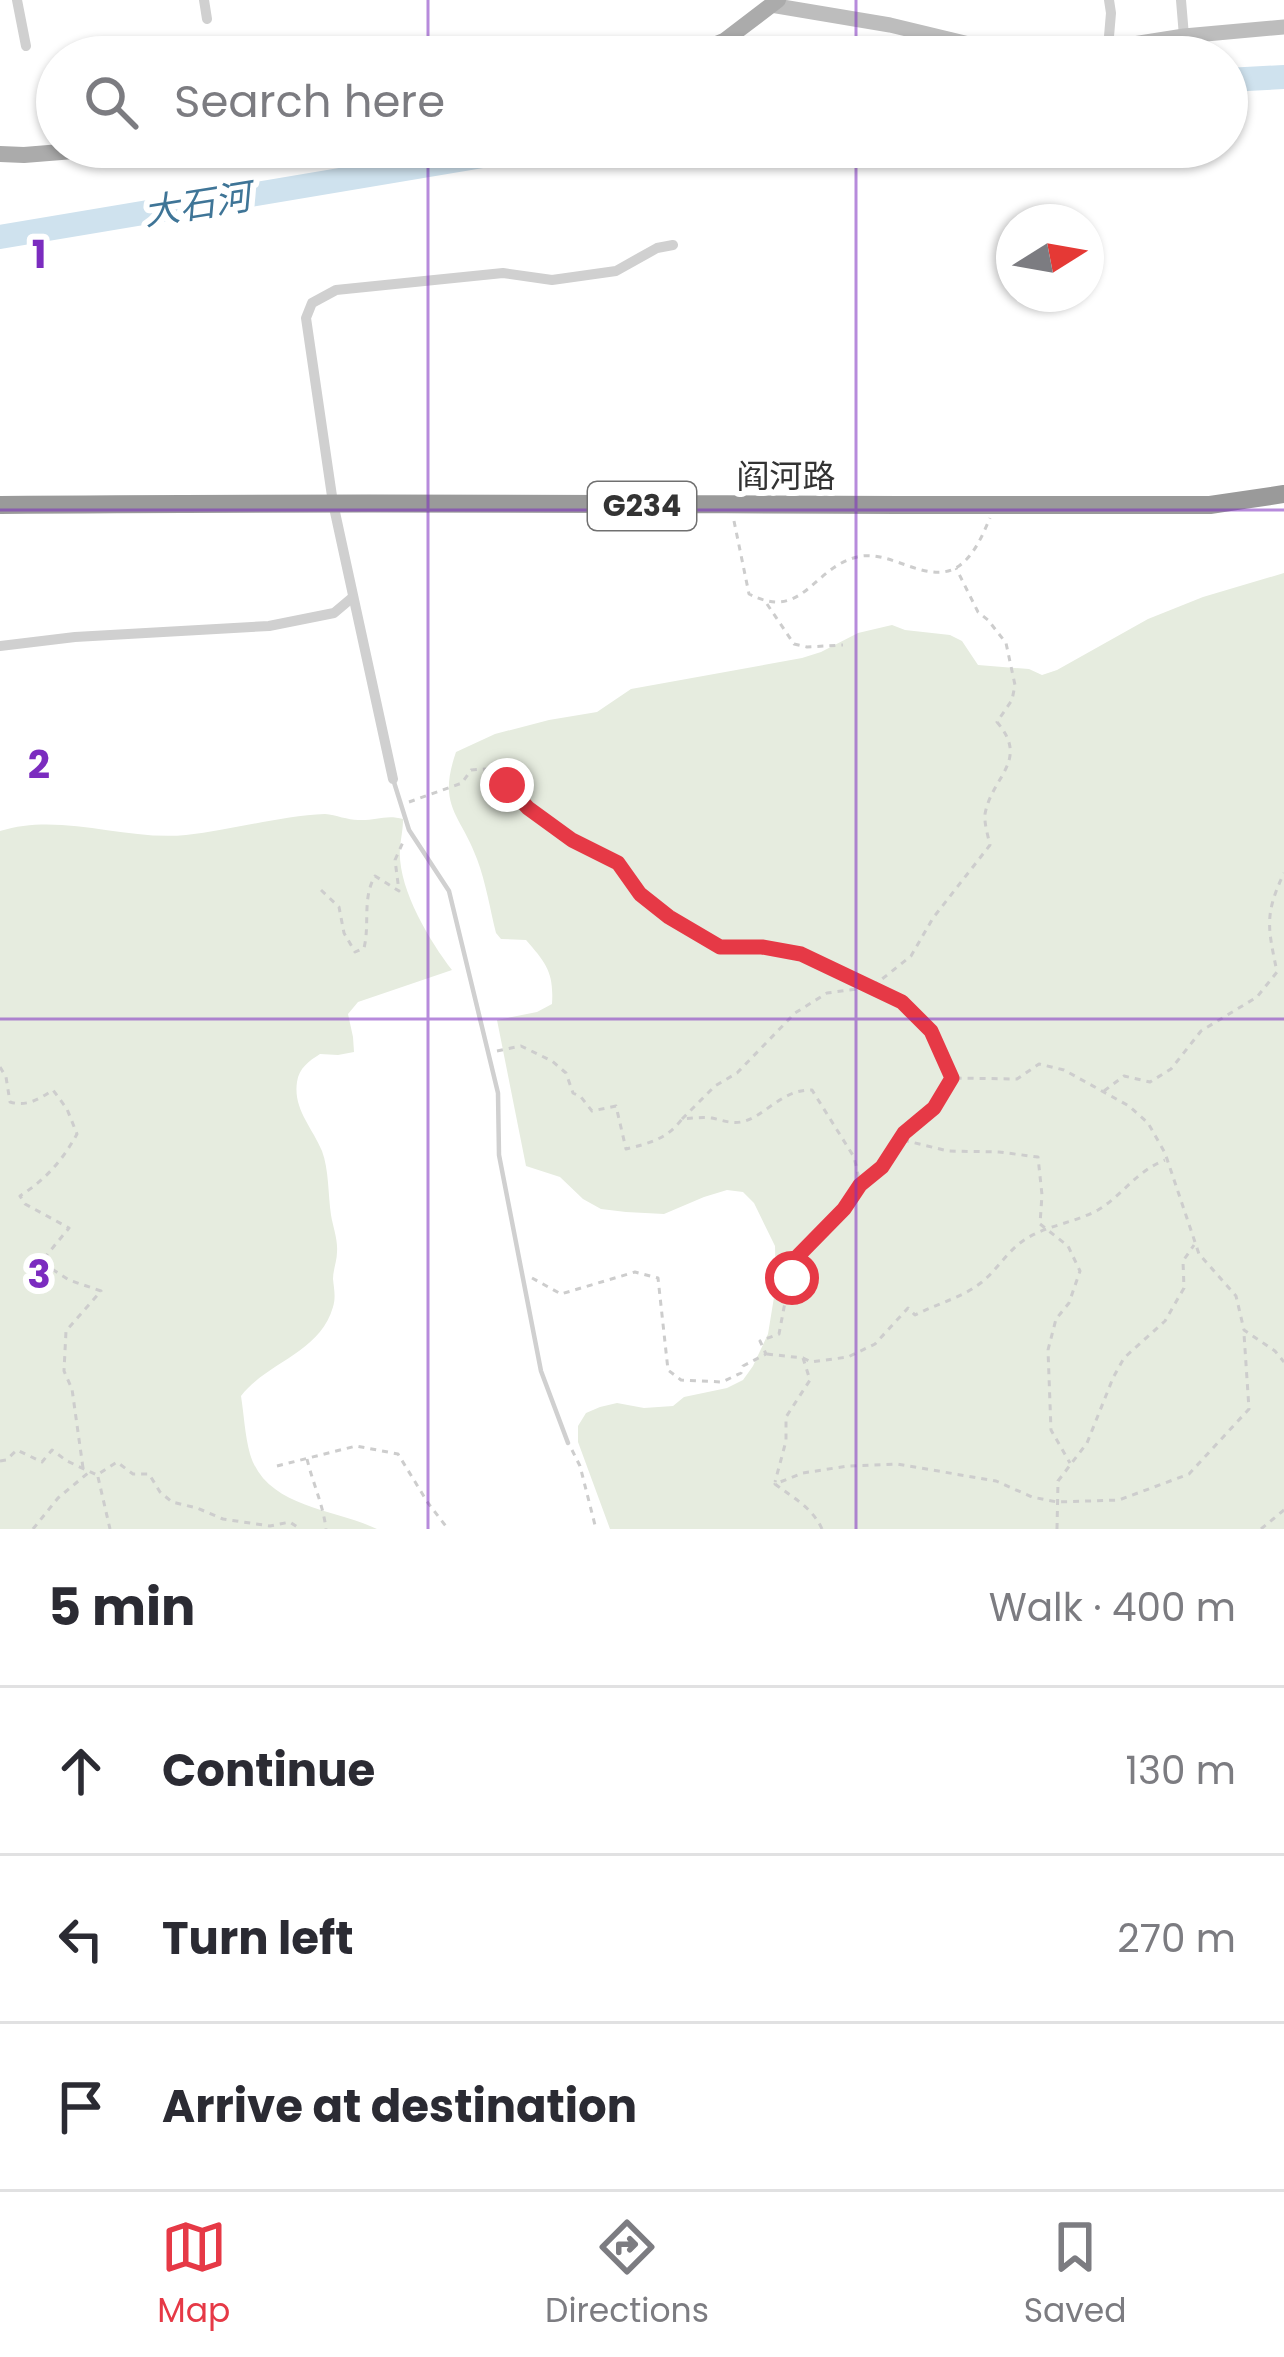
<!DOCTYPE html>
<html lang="en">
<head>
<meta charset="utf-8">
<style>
  body { margin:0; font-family:Poppins,"Noto Sans SC",sans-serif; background:#f7f7f7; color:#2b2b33 }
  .compass { position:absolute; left:996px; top:204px; width:108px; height:108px; border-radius:50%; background:#fff; box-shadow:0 3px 9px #0004; rotate:79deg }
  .stop { position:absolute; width:36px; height:36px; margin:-27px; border:9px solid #e63946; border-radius:50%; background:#fff }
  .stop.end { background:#e63946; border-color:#fff; box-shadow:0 3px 12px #0008 }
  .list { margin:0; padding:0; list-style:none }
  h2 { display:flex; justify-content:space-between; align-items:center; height:156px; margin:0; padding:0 48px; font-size:51px }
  h2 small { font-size:39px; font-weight:400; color:#7c7c81 }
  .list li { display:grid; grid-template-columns:78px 1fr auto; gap:36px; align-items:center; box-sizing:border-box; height:168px; padding:0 48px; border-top:3px solid #e1e1e2 }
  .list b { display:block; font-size:45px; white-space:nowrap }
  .list em { font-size:39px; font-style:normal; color:#7c7c81 }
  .icon { flex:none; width:66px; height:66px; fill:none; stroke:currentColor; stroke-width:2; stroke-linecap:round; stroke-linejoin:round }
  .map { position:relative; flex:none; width:1284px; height:1529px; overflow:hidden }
  .search { position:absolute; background:#fff; box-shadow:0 3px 9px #0004; left:36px; right:36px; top:36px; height:132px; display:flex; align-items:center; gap:30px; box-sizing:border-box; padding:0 42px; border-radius:66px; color:#7c7c81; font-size:45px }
  .sheet { height:660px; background:#fff }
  nav { display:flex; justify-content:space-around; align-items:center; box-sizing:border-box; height:168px; border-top:3px solid #e1e1e2; background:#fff; font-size:33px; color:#7c7c81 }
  nav a { display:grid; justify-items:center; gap:6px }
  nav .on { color:#e63946 }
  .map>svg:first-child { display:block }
  .green { fill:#e6ecdf }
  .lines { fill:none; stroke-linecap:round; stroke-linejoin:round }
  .river { stroke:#cfe2ee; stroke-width:24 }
  .path { stroke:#cdcdcd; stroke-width:3; stroke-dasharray:6 6; stroke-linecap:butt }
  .lane { stroke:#d0d0d0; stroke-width:4.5 }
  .street { stroke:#d0d0d0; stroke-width:10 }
  .secondary { stroke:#bdbdbd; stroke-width:15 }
  .primary { stroke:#ababab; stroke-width:16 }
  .highway { stroke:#9a9a9a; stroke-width:18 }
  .route { stroke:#e63946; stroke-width:15 }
  .grid { fill:none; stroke:#7b2cbf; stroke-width:3; stroke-opacity:0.55 }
  .labels { text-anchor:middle; stroke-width:12; stroke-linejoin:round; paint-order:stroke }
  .shield { fill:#fff; stroke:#707070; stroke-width:3 }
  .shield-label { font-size:30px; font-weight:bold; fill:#333 }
  .street-label { font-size:33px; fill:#333; stroke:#fff }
  .water-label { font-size:36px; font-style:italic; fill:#3f7597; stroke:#fff }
  .grid-label { font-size:39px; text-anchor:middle; font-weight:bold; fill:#7b2cbf; stroke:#fff; stroke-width:12; stroke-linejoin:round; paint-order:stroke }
</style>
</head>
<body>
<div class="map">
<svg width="1284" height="1529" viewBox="0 0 1284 1529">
  <rect width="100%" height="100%" fill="#fff"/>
  <!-- green -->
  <g class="green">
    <path d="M1284,573V1529H610L578,1442V1426L586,1413L600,1407L617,1403L644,1408L673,1406L684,1397L727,1388L743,1380L753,1366L768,1334L776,1285L775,1246L754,1203L743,1192L727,1190L704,1197L664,1214L626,1212L601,1209L583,1199L560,1177L526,1166L497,1020L537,1012L552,1004C554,972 546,963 526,940L501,939L496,933C490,909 486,883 477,859C460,813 437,807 456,752L495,734L549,720L597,712L631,689L802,658L821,652L858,633L892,625L905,630L950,635L962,641L978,665L1029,669L1042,675L1057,670L1148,619L1203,597Z"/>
    <path d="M325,814C336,815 348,820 358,820C375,821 386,814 403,819C403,830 401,837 400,848C397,887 429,940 452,970L358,1002L348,1014L353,1037L354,1052L338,1055L320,1054C309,1061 299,1068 297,1082C293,1109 312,1127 322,1151C329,1170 328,1194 331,1215C333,1227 338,1240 337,1252C337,1261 333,1270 333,1279C334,1289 336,1297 333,1307C320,1353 267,1362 241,1396C244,1415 245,1436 250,1454C266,1508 335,1509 377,1529H0V831C61,812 124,841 186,835C232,830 279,816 325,814Z"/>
  </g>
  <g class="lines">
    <!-- river -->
    <g class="river">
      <path d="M1227,80L1284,77"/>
      <path d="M0,237L536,147"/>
    </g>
    <!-- path -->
    <g class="path">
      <path d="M734,521L749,594C803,622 812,568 857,557C890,548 928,587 959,566C975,554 982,536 990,518"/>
      <path d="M767,604L794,644L807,647L843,645"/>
      <path d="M409,802L462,783L471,770L485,769L507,785L528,808L571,840L618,863L640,894L669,917L720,947H762L801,954L902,1002L931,1031L951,1077"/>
      <path d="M321,890L339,907L344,933L355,952L364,948C370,924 362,898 375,876L399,891L395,860L403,842"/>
      <path d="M497,1051L521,1046L552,1061L566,1073L573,1093L581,1097L592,1111L616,1106L626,1149C650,1143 667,1139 682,1119C692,1118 702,1117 712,1118C722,1120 731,1124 741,1122C764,1118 781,1089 812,1090L854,1157L860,1183"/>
      <path d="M0,1067L6,1077L10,1102C27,1107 39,1099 53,1090L67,1109L77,1134C62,1161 46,1179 20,1196L25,1204L69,1228L41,1262L69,1280L101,1291L66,1331L64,1371L72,1389L83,1468"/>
      <path d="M1104,1091L1124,1076L1150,1082L1171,1069L1201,1031L1257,997L1277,972C1268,928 1264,915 1284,873"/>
      <path d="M682,1119L715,1086L737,1073L795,1013L827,993L872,987L911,956L933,918L990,845C988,836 984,823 985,814C992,776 1030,761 997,722L1012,700L1015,685L1006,643L988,620L978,612L956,568"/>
      <path d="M903,1140L948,1151L999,1152L1038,1157L1042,1195L1040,1224L1068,1246L1080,1271L1069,1303L1056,1319L1048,1350L1051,1430L1070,1463"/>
      <path d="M532,1278L561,1294L635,1272L658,1278L668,1370L681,1380L722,1382L741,1373L743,1366L766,1354L760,1341L779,1334L793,1260L844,1209L860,1185L882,1167L904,1133L935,1108L952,1078L1017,1079L1039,1064L1064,1070L1129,1106L1148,1123L1165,1153L1199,1254L1236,1296L1244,1330L1275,1351L1284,1362"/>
      <path d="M767,1354L803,1358L810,1380L786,1417V1441L775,1482"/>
      <path d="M803,1358L811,1362L848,1357L875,1344L908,1308L915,1315C938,1303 962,1298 982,1282C999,1268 1009,1248 1029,1237C1050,1225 1076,1222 1098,1210C1123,1195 1135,1172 1165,1160"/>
      <path d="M572,1450L580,1466L596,1529"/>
      <path d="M307,1459C313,1484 323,1504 326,1529"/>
      <path d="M0,1461L6,1460L17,1450L42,1462L52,1450L67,1461L97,1475L117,1462L133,1474H149L160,1492L172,1502L197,1508L223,1519L270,1526L290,1522L300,1529"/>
      <path d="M277,1466L356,1446L398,1454L428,1503L448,1529"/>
      <path d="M98,1477L110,1529"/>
      <path d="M33,1529L58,1498L88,1473"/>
      <path d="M822,1529C812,1507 793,1498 775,1484L803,1473L848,1466L897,1464L996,1481L1032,1497L1057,1502L1119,1500L1189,1474L1249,1409L1244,1334"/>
      <path d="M1057,1529L1058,1481L1087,1443L1113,1378L1124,1358L1165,1321L1184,1288L1183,1261L1194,1245"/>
      <path d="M1261,1529L1284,1510"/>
    </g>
    <!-- lane -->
    <path class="lane" d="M393,779L409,830L449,891L498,1093L499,1155L541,1371L568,1443"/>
    <!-- street -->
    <g class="street">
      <path d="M17,0L26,46"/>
      <path d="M204,0L207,19"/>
      <path d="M1181,0L1184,36"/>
      <path d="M1108,48L1111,13L1109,0"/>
      <path d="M0,646L75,637L269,626L334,613L353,597"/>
      <path d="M393,779L333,503L306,318L312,303L336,290L503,273L552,280L616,271L657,248L673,245"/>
    </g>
    <!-- secondary -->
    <path class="secondary" d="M771,5L890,25L994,50L1052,53L1108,48L1184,36L1284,27"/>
    <!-- primary -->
    <g class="primary">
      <path d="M684,57L724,41L778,0"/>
      <path d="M0,154L24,155L123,147"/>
    </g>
    <!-- highway -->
    <path class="highway" d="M0,505C403,501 807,506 1210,505L1284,494"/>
  </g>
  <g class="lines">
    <!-- route -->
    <path class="route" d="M507,785L528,808L572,840L618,863L640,894L669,917L720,947H762L801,954L902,1002L931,1031L952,1078L934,1108L904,1133L882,1167L860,1185L844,1209L794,1260L792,1278"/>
  </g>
  <!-- grid -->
  <path class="grid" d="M428,0V57M856,0V57M428,147V1529M856,147V1529M0,510H1284M0,1019H1284"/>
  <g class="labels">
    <!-- shield labels -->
    <rect class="shield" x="588" y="482" width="108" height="48" rx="9"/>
    <g class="shield-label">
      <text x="642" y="516">G234</text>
    </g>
    <!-- street labels -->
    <g class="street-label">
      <text x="786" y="488">阎河路</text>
    </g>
    <!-- water labels -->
    <g class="water-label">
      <text transform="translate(197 204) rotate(-9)" y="13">大石河</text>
    </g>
  </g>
  <g class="grid-label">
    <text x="39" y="268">1</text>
    <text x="39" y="778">2</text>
    <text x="39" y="1288">3</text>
  </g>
</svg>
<svg class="compass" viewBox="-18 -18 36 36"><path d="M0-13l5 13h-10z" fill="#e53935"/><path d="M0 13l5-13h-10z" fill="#7c7c81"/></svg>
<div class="stop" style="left:792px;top:1278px"></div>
<div class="stop end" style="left:507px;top:785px"></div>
<div class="search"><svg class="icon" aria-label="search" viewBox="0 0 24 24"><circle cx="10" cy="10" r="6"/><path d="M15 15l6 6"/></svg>Search here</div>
</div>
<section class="sheet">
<h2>5 min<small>Walk · 400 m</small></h2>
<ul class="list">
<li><svg class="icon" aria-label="ahead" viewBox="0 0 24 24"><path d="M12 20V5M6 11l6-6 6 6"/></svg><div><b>Continue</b></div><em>130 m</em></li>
<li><svg class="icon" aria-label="left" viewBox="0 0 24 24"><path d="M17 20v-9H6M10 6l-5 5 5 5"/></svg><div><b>Turn left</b></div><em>270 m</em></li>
<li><svg class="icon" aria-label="arrive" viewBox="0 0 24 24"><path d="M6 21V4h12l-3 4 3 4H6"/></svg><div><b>Arrive at destination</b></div></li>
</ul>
</section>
<nav>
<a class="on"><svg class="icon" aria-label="map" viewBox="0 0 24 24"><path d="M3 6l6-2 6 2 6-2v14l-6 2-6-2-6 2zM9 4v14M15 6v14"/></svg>Map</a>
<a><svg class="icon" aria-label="directions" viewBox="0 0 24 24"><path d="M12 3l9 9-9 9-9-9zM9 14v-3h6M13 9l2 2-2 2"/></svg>Directions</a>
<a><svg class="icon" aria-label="saved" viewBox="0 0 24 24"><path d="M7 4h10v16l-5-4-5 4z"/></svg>Saved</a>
</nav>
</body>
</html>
